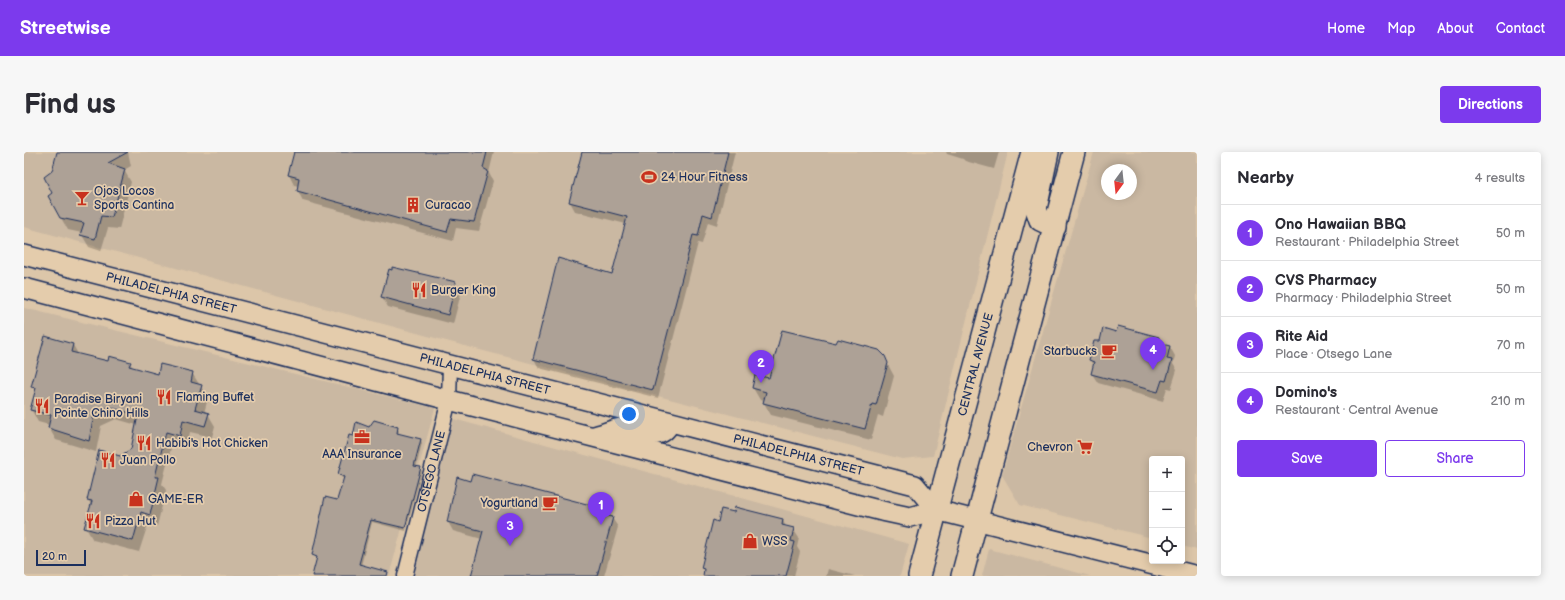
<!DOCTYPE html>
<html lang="en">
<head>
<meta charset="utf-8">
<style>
  body { margin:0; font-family:"Balsamiq Sans",sans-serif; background:#f7f7f7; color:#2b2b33 }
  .controls { position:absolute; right:12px; bottom:12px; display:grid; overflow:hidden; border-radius:4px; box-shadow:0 2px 10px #0003 }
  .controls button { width:36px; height:36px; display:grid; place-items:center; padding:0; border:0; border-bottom:1px solid #e1e1e2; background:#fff; color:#2b2b33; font:20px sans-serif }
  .compass { position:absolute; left:1077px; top:12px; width:36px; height:36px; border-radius:50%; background:#fff; box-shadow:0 2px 10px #0003; rotate:195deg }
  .scale { position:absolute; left:12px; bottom:10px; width:50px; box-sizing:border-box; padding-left:4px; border:2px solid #1b2f5e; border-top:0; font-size:11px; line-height:14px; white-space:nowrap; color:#1b2f5e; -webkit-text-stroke:3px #e4ccac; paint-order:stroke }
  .you { position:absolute; left:605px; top:262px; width:14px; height:14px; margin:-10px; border:3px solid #fff; border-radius:50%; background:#1a73e8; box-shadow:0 0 0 6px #1a73e833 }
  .badge { display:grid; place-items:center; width:26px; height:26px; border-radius:50%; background:#7c3aed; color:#fff; font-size:13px; font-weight:700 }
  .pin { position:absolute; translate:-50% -33px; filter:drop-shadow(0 1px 2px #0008) }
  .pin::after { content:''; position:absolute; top:21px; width:14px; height:12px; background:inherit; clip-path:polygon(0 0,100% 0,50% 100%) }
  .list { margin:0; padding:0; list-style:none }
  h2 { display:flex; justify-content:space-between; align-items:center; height:52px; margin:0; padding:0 16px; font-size:17px }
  h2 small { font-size:13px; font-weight:400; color:#7c7c81 }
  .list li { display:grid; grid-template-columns:26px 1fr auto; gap:12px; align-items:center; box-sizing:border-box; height:56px; padding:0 16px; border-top:1px solid #e1e1e2 }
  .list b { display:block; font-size:15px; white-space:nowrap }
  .list p { margin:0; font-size:13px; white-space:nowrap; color:#7c7c81 }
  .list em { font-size:13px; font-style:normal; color:#7c7c81 }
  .actions { display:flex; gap:8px; padding:12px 16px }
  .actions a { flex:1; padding:9px 0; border:1px solid #7c3aed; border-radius:4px; text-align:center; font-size:14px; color:#7c3aed }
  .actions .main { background:#7c3aed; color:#fff }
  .icon { flex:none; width:22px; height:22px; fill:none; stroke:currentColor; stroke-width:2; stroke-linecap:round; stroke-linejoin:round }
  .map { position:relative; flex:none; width:1173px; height:424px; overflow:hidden; border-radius:4px }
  header { display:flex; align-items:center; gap:24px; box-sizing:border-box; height:56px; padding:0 20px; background:#7c3aed; color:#fff }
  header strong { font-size:19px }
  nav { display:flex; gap:22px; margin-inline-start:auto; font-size:14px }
  .intro { display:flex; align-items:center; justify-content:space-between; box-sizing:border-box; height:96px; padding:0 24px }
  h1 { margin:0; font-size:28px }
  .button { padding:10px 18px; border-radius:4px; background:#7c3aed; color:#fff; font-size:14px; font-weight:700 }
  main { display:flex; gap:24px; padding:0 24px }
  aside { flex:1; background:#fff; border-radius:4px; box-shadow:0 2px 10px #0003 }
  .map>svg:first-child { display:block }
  .built { fill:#cab8a2; fill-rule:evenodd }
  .shadow { fill:#0003 }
  .building { fill:#ada196; stroke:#1b2f5e }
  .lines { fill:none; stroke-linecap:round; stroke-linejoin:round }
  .minor-casing { stroke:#1b2f5e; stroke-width:17 }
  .secondary-casing { stroke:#1b2f5e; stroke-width:22 }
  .primary-casing { stroke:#1b2f5e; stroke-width:24 }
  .minor { stroke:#e4ccac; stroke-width:14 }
  .secondary { stroke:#e4ccac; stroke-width:19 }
  .primary { stroke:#e4ccac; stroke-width:21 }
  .labels { text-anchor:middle; stroke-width:3.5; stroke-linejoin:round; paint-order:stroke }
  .poi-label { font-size:12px; fill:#1b2f5e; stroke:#e4ccac; text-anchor:start }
  .street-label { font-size:12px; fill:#1b2f5e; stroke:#e4ccac }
</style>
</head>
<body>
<header>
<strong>Streetwise</strong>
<nav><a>Home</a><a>Map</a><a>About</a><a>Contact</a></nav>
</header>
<div class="intro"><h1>Find us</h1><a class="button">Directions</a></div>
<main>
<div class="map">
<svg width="1173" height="424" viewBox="0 0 1173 424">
  <rect width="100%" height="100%" fill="#dcc6a9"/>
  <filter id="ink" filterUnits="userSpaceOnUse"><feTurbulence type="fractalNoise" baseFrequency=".025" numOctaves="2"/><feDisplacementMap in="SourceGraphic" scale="8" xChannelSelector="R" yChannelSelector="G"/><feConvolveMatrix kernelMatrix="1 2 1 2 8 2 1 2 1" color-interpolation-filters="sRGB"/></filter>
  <g filter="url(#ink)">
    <!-- built -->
    <g class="built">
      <path d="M0,0H984L909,304L878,307L452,197L0,75Z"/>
      <path d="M1070,0H1173V398L1158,394V307H1128V386L996,353L978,323ZM1083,18H1107V42H1083Z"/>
      <path d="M0,156L411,256L365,424H0Z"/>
      <path d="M415,263L885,392L876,424H377Z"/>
      <path d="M965,397L1066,424H958Z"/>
    </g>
    <!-- shadow -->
    <g class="shadow">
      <path d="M34,0H104L107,14L100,18L107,30L95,77L84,76L77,99L65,95L58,83V81L44,78L37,66L29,42V20Z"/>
      <path d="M271,0H470L465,21L469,29L455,79L432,76L429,89L279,49L274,39L275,34L270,33L265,23Z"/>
      <path d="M559,0H711L693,73L684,70L678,92L674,91L634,246L515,216L510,207L589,123L602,72L551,59L546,50Z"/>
      <path d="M922,0H975L970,17L941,9L939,7L923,2Z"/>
      <path d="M432,131L437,141L429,172L364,155L358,145Z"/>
      <path d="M1092,181L1135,186L1139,193L1146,195L1151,204L1149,212L1153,218L1147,237L1143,236L1139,249L1074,231L1068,222L1070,215L1066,208L1076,191Z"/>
      <path d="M21,185L49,193L54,202L85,210L106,211L109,216L134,223L168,221L184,246L180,261L184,262L191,274L188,285L166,280L163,296L148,292L138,332L142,338L133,374L124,372L115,400L69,388L62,376L67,353L64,347L96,305L108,297L113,273L92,267L77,274L72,300L32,288L25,276V273L14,270L7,257L12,240L9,235Z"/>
      <path d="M860,205L870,224L859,265L854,263L847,288L747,263L740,251L741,249L736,248L729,236L746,228Z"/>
      <path d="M346,276H373L375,279L374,282L397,288L398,291L392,316H396L398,319L382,379L348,370L337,414L352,424H289L294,407L289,403L313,350L320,327L317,325L315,322L330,285Z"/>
      <path d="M577,356L582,364L588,366L594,375L580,424H448L458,387L429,379L424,370Z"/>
      <path d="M759,368L762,375L769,377L775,386L773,395L776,400L770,424H680L681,420L678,416L694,371Z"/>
      <path d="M804,417L831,424H802Z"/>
    </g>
    <!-- building -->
    <g class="building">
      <path d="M33,0H104L84,11L101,17L88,65L77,64L71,87L56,83L60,71L36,66L24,44L28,41L20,25L28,19Z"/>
      <path d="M270,0H463L459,16L464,19L450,70L427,67L423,80L273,39L275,26L264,23Z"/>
      <path d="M558,0H704L688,65L679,62L674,84L669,83L629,238L509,207L534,106L588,122L603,65L545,50Z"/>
      <path d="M368,115L432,130L424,163L357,145L365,117L368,118Z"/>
      <path d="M1094,174L1135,185L1134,191L1146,194L1143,207L1148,208L1142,229L1138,228L1134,240L1067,222L1070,210L1065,208L1070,189H1076L1079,176L1092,180Z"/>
      <path d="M758,178L812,191L814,187L855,198L861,204L864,211L852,253L848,252L841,277L739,251L742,240L728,236L731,223L745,226Z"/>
      <path d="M21,184L49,192L47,200L84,209L85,204L107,210L105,214L134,222L136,212L169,220L167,230L178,233L171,257L185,261L181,274L159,268L156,284L142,280L131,325H135L126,363L117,360L109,389L60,376L68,349L63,348L75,298L96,304L107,297L114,263L84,255L70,262L65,289L24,276L27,263L6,258L12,236L7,235Z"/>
      <path d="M350,268L374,275L373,281L397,287L390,314L397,315L381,376L347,368L335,412L364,420L363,424H288L293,405L288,403L301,345L313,348L320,325L314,322L325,283L329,284L332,270L345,275Z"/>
      <path d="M448,322L578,356L577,362L589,365L573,424H447L459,379L423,370L433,325L446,329Z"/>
      <path d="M711,355L759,367L758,373L770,376L767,389L771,390L762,424H679L680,417L677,416L689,368L694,370L697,357L710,360Z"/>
    </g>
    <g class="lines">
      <defs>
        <g id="minor">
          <path id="s1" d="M381,424L425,248L426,213"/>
        </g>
        <g id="secondary">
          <path id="s2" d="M0,103L891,333L912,358"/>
          <path d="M0,136L425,248L858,359L886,365L912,358L1173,424"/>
          <path d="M570,284C579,282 589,277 598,276C615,275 635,294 646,271"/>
        </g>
        <g id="primary">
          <path d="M1024,0L1012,57L1016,68L1031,75"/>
          <path id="s3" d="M895,424L1008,0"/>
          <path d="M938,424L1050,0"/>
        </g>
      </defs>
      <!-- minor casing -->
      <use href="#minor" class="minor-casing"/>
      <!-- secondary casing -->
      <use href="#secondary" class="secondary-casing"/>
      <!-- primary casing -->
      <use href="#primary" class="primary-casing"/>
      <!-- minor -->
      <use href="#minor" class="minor"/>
      <!-- secondary -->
      <use href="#secondary" class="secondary"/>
      <!-- primary -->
      <use href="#primary" class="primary"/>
    </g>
  </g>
  <!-- icons -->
  <defs>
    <symbol id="stadium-bare" viewBox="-9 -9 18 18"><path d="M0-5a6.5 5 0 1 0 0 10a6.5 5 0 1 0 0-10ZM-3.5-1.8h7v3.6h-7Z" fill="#c8321e" stroke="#e4ccac" stroke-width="2.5" paint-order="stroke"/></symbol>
    <symbol id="bar-bare" viewBox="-9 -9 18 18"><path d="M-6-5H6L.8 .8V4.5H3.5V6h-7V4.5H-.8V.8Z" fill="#c8321e" stroke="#e4ccac" stroke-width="2.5" paint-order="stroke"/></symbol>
    <symbol id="building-bare" viewBox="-9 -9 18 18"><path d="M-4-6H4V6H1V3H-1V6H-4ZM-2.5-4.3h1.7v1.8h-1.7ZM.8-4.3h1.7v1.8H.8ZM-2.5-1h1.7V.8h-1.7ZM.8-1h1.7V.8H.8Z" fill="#c8321e" stroke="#e4ccac" stroke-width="2.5" paint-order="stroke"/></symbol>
    <symbol id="restaurant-bare" viewBox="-9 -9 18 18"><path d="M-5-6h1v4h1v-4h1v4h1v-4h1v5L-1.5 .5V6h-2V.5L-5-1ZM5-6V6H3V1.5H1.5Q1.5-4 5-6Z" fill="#c8321e" stroke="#e4ccac" stroke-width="2.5" paint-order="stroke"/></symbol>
    <symbol id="cafe-bare" viewBox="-9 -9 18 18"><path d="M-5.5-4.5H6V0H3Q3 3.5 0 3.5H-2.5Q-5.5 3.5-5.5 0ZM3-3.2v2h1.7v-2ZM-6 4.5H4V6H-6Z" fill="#c8321e" stroke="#e4ccac" stroke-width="2.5" paint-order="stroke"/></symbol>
    <symbol id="office-bare" viewBox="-9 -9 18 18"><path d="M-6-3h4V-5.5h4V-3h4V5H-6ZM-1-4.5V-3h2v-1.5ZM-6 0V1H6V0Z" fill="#c8321e" stroke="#e4ccac" stroke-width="2.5" paint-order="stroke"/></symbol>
    <symbol id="supermarket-bare" viewBox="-9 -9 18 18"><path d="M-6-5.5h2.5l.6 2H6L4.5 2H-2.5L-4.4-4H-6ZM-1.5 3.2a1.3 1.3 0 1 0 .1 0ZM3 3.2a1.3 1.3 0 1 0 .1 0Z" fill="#c8321e" stroke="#e4ccac" stroke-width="2.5" paint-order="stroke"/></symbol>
    <symbol id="shop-bare" viewBox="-9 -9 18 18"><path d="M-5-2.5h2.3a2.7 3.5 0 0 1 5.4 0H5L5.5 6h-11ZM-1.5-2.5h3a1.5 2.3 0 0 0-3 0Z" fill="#c8321e" stroke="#e4ccac" stroke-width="2.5" paint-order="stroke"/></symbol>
  </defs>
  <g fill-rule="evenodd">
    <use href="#stadium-bare" x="614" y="14" width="22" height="22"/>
    <use href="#bar-bare" x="47" y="35" width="22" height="22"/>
    <use href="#building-bare" x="378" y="42" width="22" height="22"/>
    <use href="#restaurant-bare" x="384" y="127" width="22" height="22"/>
    <use href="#cafe-bare" x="1074" y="188" width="22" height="22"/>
    <use href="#restaurant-bare" x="129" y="234" width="22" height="22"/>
    <use href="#restaurant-bare" x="7" y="243" width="22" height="22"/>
    <use href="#office-bare" x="327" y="274" width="22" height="22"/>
    <use href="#restaurant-bare" x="109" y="280" width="22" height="22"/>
    <use href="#supermarket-bare" x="1050" y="284" width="22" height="22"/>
    <use href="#restaurant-bare" x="73" y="297" width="22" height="22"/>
    <use href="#shop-bare" x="101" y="336" width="22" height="22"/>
    <use href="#cafe-bare" x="515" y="340" width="22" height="22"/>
    <use href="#restaurant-bare" x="58" y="358" width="22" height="22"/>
    <use href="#shop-bare" x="715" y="378" width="22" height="22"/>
  </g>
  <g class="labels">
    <!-- poi labels -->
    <g class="poi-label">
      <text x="637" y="29">24 Hour Fitness</text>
      <text x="70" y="43">Ojos Locos<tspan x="70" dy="14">Sports Cantina</tspan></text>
      <text x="401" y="57">Curacao</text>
      <text x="407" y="142">Burger King</text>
      <text x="1073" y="203" text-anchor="end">Starbucks</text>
      <text x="152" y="249">Flaming Buffet</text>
      <text x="30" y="251">Paradise Biryani<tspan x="30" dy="14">Pointe Chino Hills</tspan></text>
      <text x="132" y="295">Habibi's Hot Chicken</text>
      <text x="1049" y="299" text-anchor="end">Chevron</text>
      <text x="338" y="306" text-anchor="middle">AAA Insurance</text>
      <text x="96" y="312">Juan Pollo</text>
      <text x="124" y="351">GAME-ER</text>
      <text x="514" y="355" text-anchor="end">Yogurtland</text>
      <text x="81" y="373">Pizza Hut</text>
      <text x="738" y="393">WSS</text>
    </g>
    <!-- street labels -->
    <g class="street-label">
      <text dy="4" stroke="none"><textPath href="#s2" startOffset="152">PHILADELPHIA STREET</textPath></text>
      <text dy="4" stroke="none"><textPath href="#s3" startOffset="219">CENTRAL AVENUE</textPath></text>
      <text dy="4" stroke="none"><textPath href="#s2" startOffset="476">PHILADELPHIA STREET</textPath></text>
      <text dy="4" stroke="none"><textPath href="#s2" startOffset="800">PHILADELPHIA STREET</textPath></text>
      <text dy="4" stroke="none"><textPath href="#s1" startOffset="108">OTSEGO LANE</textPath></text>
    </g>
  </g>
</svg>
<div class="controls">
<button>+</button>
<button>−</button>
<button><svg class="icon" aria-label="locate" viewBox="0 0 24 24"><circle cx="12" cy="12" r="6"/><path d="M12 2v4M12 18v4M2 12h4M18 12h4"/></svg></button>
</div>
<svg class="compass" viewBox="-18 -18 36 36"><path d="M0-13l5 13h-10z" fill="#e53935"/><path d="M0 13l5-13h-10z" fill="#7c7c81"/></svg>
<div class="scale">20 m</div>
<div class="you"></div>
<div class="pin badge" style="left:577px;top:373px">1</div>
<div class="pin badge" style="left:737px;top:231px">2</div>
<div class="pin badge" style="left:486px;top:394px">3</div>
<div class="pin badge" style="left:1129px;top:218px">4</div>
</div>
<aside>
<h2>Nearby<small>4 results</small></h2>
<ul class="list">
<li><span class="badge">1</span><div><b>Ono Hawaiian BBQ</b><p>Restaurant · Philadelphia Street</p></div><em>50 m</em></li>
<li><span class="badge">2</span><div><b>CVS Pharmacy</b><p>Pharmacy · Philadelphia Street</p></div><em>50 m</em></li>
<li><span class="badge">3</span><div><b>Rite Aid</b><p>Place · Otsego Lane</p></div><em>70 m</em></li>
<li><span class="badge">4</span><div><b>Domino's</b><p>Restaurant · Central Avenue</p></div><em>210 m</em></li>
</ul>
<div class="actions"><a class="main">Save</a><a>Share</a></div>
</aside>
</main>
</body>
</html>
